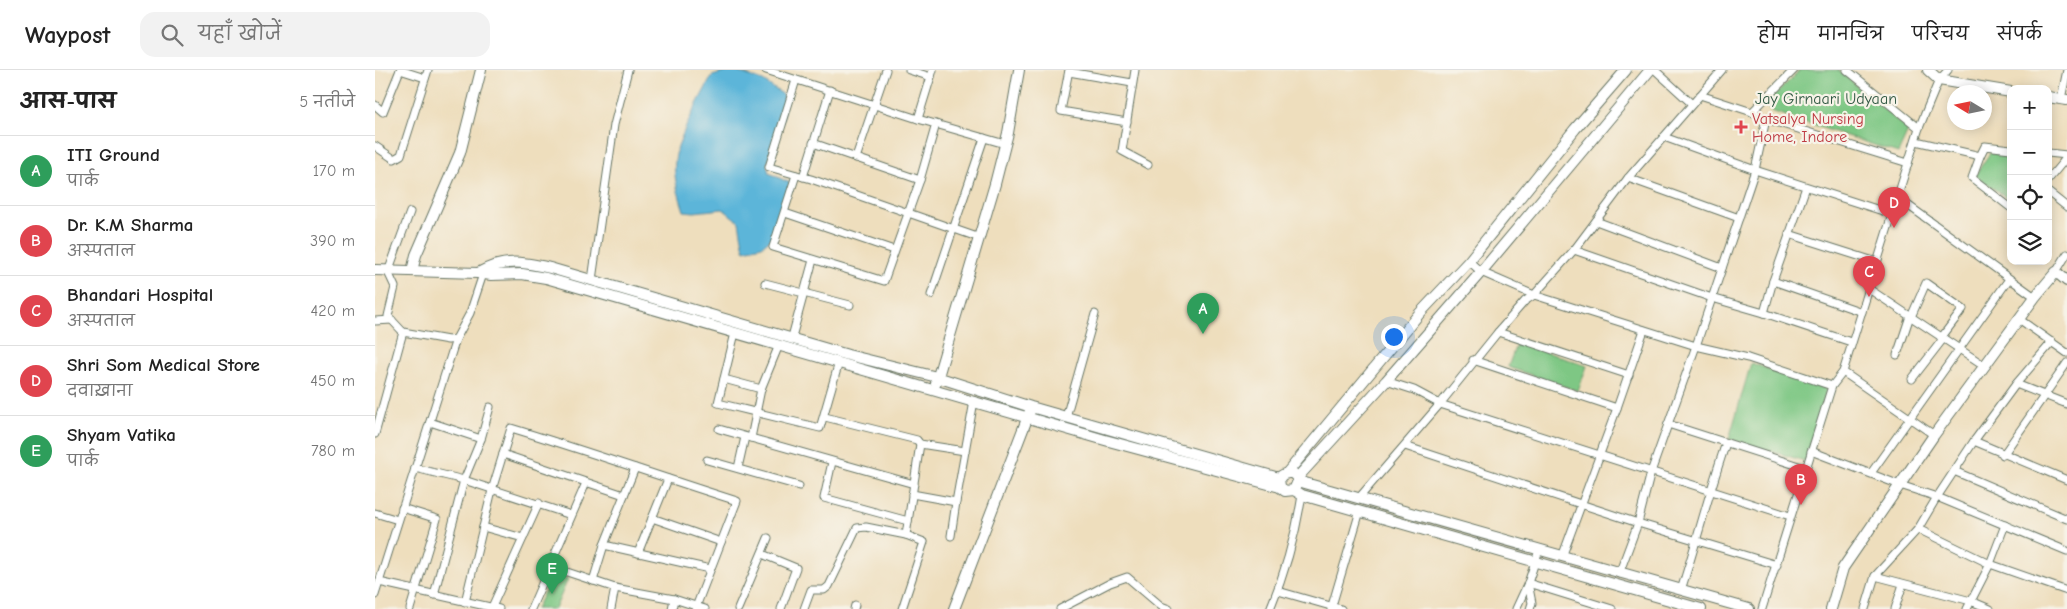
<!DOCTYPE html>
<html lang="hi">
<head>
<meta charset="utf-8">
<style>
  body { margin:0; font-family:"Comic Neue","Playpen Sans Deva",sans-serif; background:#f2f2f2; color:#222 }
  .controls { position:absolute; right:15px; top:15px; display:grid; overflow:hidden; border-radius:10px; box-shadow:0 2px 12px #0003 }
  .controls button { width:45px; height:45px; display:grid; place-items:center; padding:0; border:0; border-bottom:1px solid #e0e0e0; background:#fff; color:#222; font:25px sans-serif }
  .compass { position:absolute; left:1572px; top:15px; width:45px; height:45px; border-radius:50%; background:#fff; box-shadow:0 2px 12px #0003; rotate:280deg }
  .you { position:absolute; left:1018px; top:266px; width:18px; height:18px; margin:-12px; border:4px solid #fff; border-radius:50%; background:#1a73e8; box-shadow:0 0 0 8px #1a73e833 }
  .badge { display:grid; place-items:center; width:32px; height:32px; border-radius:50%; background:#c8321e; color:#fff; font-size:16px; font-weight:700 }
  .pin { position:absolute; translate:-50% -41px; filter:drop-shadow(0 1px 2px #0008) }
  .pin::after { content:''; position:absolute; top:26px; width:18px; height:15px; background:inherit; clip-path:polygon(0 0,100% 0,50% 100%) }
  .list { margin:0; padding:0; list-style:none }
  h2 { display:flex; justify-content:space-between; align-items:center; height:65px; margin:0; padding:0 20px; font-size:21px }
  h2 small { font-size:16px; font-weight:400; color:#767676 }
  .list li { display:grid; grid-template-columns:32px 1fr auto; gap:15px; align-items:center; box-sizing:border-box; height:70px; padding:0 20px; border-top:1px solid #e0e0e0 }
  .list b { display:block; font-size:19px; white-space:nowrap }
  .list p { margin:0; font-size:16px; white-space:nowrap; color:#767676 }
  .list em { font-size:16px; font-style:normal; color:#767676 }
  .icon { flex:none; width:28px; height:28px; fill:none; stroke:currentColor; stroke-width:2; stroke-linecap:round; stroke-linejoin:round }
  .map { position:relative; flex:none; width:1692px; height:539px; overflow:hidden }
  header { display:flex; align-items:center; gap:30px; box-sizing:border-box; height:70px; padding:0 25px; background:#fff; border-bottom:1px solid #e0e0e0 }
  header strong { font-size:24px }
  nav { display:flex; gap:28px; margin-inline-start:auto; font-size:18px }
  .search { width:350px; height:45px; background:#f2f2f2; display:flex; align-items:center; gap:12px; box-sizing:border-box; padding:0 18px; border-radius:15px; color:#767676; font-size:19px }
  main { display:flex }
  aside { flex:1; background:#fff }
  .map>svg:first-child { display:block }
  .green { fill:#7ec784; stroke:#4e825c }
  .water { fill:#5bb5d9; stroke:#3d7986 }
  .lines { fill:none; stroke-linecap:round; stroke-linejoin:round }
  .street-casing { stroke:#677564; stroke-width:9 }
  .secondary-casing { stroke:#677564; stroke-width:12 }
  .street { stroke:#fff; stroke-width:7 }
  .secondary { stroke:#fff; stroke-width:10 }
  .health-dot { fill:#e0444e; stroke:#f7f3e8; stroke-width:2 }
  .labels { text-anchor:middle; stroke-width:4.5; stroke-linejoin:round; paint-order:stroke }
  .park-label { font-size:16px; fill:#325944; stroke:#f7f3e8 }
  .health-label { font-size:16px; fill:#be3a42; stroke:#f7f3e8; text-anchor:start }
</style>
</head>
<body>
<header>
<strong>Waypost</strong>
<div class="search"><svg class="icon" aria-label="search" viewBox="0 0 24 24"><circle cx="10" cy="10" r="6"/><path d="M15 15l6 6"/></svg>यहाँ खोजें</div>
<nav><a>होम</a><a>मानचित्र</a><a>परिचय</a><a>संपर्क</a></nav>
</header>
<main>
<aside>
<h2>आस-पास<small>5 नतीजे</small></h2>
<ul class="list">
<li><span class="badge" style="background:#2e9e5b">A</span><div><b>ITI Ground</b><p>पार्क</p></div><em>170 m</em></li>
<li><span class="badge" style="background:#e0444e">B</span><div><b>Dr. K.M Sharma</b><p>अस्पताल</p></div><em>390 m</em></li>
<li><span class="badge" style="background:#e0444e">C</span><div><b>Bhandari Hospital</b><p>अस्पताल</p></div><em>420 m</em></li>
<li><span class="badge" style="background:#e0444e">D</span><div><b>Shri Som Medical Store</b><p>दवाख़ाना</p></div><em>450 m</em></li>
<li><span class="badge" style="background:#2e9e5b">E</span><div><b>Shyam Vatika</b><p>पार्क</p></div><em>780 m</em></li>
</ul>
</aside>
<div class="map">
<svg width="1692" height="539" viewBox="0 0 1692 539">
  <rect width="100%" height="100%" fill="#f7f3e8"/>
  <filter id="ink" filterUnits="userSpaceOnUse"><feTurbulence type="fractalNoise" baseFrequency=".02" numOctaves="2"/><feDisplacementMap in="SourceGraphic" scale="10" xChannelSelector="R" yChannelSelector="G"/><feConvolveMatrix kernelMatrix="1 2 1 2 8 2 1 2 1" color-interpolation-filters="sRGB"/></filter>
  <filter id="wash" filterUnits="userSpaceOnUse"><feTurbulence type="fractalNoise" baseFrequency=".0096" numOctaves="4" result="noise"/><feDisplacementMap in="SourceGraphic" scale="20" xChannelSelector="R" yChannelSelector="G"/><feGaussianBlur stdDeviation="1.12" result="paint"/><feColorMatrix in="noise" values="0 0 0 0 0 0 0 0 0 0 0 0 0 0 0 0 0 1.4 0 .05"/><feComposite in="paint" operator="in"/></filter>
  <g filter="url(#wash)">
    <rect width="100%" height="100%" fill="#eedebd"/>
    <!-- green -->
    <g class="green">
      <path d="M1425,0H1463L1532,59L1533,61L1523,83L1396,41L1391,34Z"/>
      <path d="M1615,83L1636,86V131L1600,105Z"/>
      <path d="M1142,272L1212,296L1203,321L1133,297Z"/>
      <path d="M1376,293L1452,319L1430,391L1354,369Z"/>
      <path d="M178,503L193,509L180,539H161Z"/>
    </g>
    <!-- water -->
    <path class="water" d="M358,0L388,11L409,25V45L392,95L394,103L415,113L398,167L387,176L369,180L364,152L348,139L319,142L309,141C304,125 298,108 300,91C302,68 326,27 337,6Z"/>
  </g>
  <g filter="url(#ink)">
    <g class="lines">
      <defs>
        <g id="street">
          <path d="M25,0L50,8"/>
          <path d="M391,0L543,49L630,74"/>
          <path d="M534,0L556,7"/>
          <path d="M694,0L686,41L752,52"/>
          <path d="M760,0L747,81L773,95"/>
          <path d="M1280,0L1317,34"/>
          <path d="M1472,0L1544,58"/>
          <path d="M694,2L757,13"/>
          <path d="M421,10L394,97L436,109L605,168"/>
          <path d="M1325,25L1377,42L1391,49L1533,93"/>
          <path d="M1686,29L1692,0"/>
          <path d="M0,35L8,42L25,0"/>
          <path d="M1377,42L1419,0"/>
          <path d="M543,49L558,0"/>
          <path d="M1289,67L1380,100L1517,144"/>
          <path d="M1541,71L1605,86"/>
          <path d="M438,73L545,110"/>
          <path d="M0,76L19,89L26,85L53,0"/>
          <path d="M1636,79L1610,76L1605,86L1597,108L1636,138"/>
          <path d="M1673,83L1692,85"/>
          <path d="M481,88L511,0"/>
          <path d="M421,105L398,177L509,211L545,110L561,54"/>
          <path d="M428,107L455,20"/>
          <path d="M1253,108L1364,148"/>
          <path d="M1673,110L1692,87"/>
          <path d="M1673,122L1692,137"/>
          <path d="M1523,128L1660,227"/>
          <path d="M410,143L519,180"/>
          <path d="M1221,151L1347,198"/>
          <path d="M1414,164L1502,192"/>
          <path d="M1199,180L1337,228L1389,243L1476,272"/>
          <path d="M1094,191L1106,202L1159,225L1321,276L1373,288L1457,316"/>
          <path d="M1681,202L1692,184"/>
          <path d="M217,210L239,55L253,0"/>
          <path d="M1398,211L1487,242"/>
          <path d="M390,213L475,235"/>
          <path d="M1494,219L1610,296"/>
          <path d="M556,225L609,68"/>
          <path d="M1389,243L1398,211L1431,117"/>
          <path d="M1536,247L1551,213L1588,239L1566,268"/>
          <path d="M1644,249L1692,283"/>
          <path d="M0,251L17,250"/>
          <path d="M28,262L13,246L20,217L13,202L35,142"/>
          <path d="M1123,262L1254,305"/>
          <path d="M360,263L343,333L445,358L464,292"/>
          <path d="M417,267L438,190"/>
          <path d="M1522,285L1535,246"/>
          <path d="M1098,290L1242,338"/>
          <path d="M1468,302L1559,365"/>
          <path d="M349,309L386,319"/>
          <path d="M1537,309L1568,269"/>
          <path d="M1011,311L1039,320L1065,334L1415,446"/>
          <path d="M1641,314L1692,334"/>
          <path d="M450,347L542,370L545,374L590,381"/>
          <path d="M691,347L720,244"/>
          <path d="M55,352L106,369"/>
          <path d="M1293,354L1430,398"/>
          <path d="M344,359L539,414"/>
          <path d="M0,364L28,262L73,270L81,269L95,243L108,204"/>
          <path d="M376,368L386,319L404,275"/>
          <path d="M1599,371L1692,410"/>
          <path d="M1030,376L1263,453L1402,495"/>
          <path d="M1436,381L1525,415L1562,427L1692,481"/>
          <path d="M128,384L249,425"/>
          <path d="M1628,385L1692,293"/>
          <path d="M332,390L424,416"/>
          <path d="M457,392L449,428L533,451"/>
          <path d="M40,398L89,410L196,445"/>
          <path d="M363,398L370,367"/>
          <path d="M1579,401L1692,449"/>
          <path d="M1496,403L1634,209"/>
          <path d="M537,424L581,432"/>
          <path d="M983,429L1065,334L1123,262L1150,231L1159,225L1199,180L1253,108L1347,0"/>
          <path d="M27,438L62,449L35,539"/>
          <path d="M0,443L23,450"/>
          <path d="M277,448L346,472"/>
          <path d="M108,457L148,468"/>
          <path d="M1543,459L1615,494L1692,521"/>
          <path d="M576,466L581,432L599,331"/>
          <path d="M229,475L335,499"/>
          <path d="M263,483L293,409"/>
          <path d="M387,484L421,498L406,539"/>
          <path d="M1187,487L1242,338L1269,260"/>
          <path d="M174,496L240,518L299,529L330,539"/>
          <path d="M1244,504L1263,453L1276,402L1321,276L1380,100L1391,49"/>
          <path d="M1500,506L1596,531L1615,539"/>
          <path d="M218,511L229,475L260,398"/>
          <path d="M4,512L124,539"/>
          <path d="M1153,513L1237,539"/>
          <path d="M1153,513L1157,533L1155,539"/>
          <path d="M1306,520C1322,471 1334,422 1351,373"/>
          <path d="M903,521L966,539"/>
          <path d="M0,525L81,269"/>
          <path d="M59,525L89,410L106,369L115,337"/>
          <path d="M90,532L117,420L136,358C212,381 286,407 362,431L321,537"/>
          <path d="M117,537L164,433"/>
          <path d="M156,539L211,413"/>
          <path d="M236,539L240,518"/>
          <path d="M297,539L299,529"/>
          <path d="M363,539L393,468"/>
          <path d="M429,539L436,520H449L454,516L482,458L491,457L531,465"/>
          <path d="M479,539L480,535"/>
          <path d="M527,539L549,472L531,465L545,374"/>
          <path d="M685,539L735,513L752,507L786,536L794,539"/>
          <path d="M895,539C910,503 921,463 927,425"/>
          <path d="M956,539L985,441"/>
          <path d="M1141,539L1153,513L1164,480"/>
          <path d="M1387,539L1457,316L1468,302L1544,58L1564,10L1573,0"/>
          <path d="M1490,539L1500,506L1543,459L1562,427L1599,371L1641,314L1677,272"/>
          <path d="M1520,539L1528,514"/>
          <path d="M1592,539L1615,494L1630,455"/>
        </g>
        <g id="secondary">
          <path d="M1553,0L1564,10L1636,22"/>
          <path d="M1673,27L1692,30"/>
          <path d="M0,200L103,203L116,205L147,204L171,208L730,370L905,417"/>
          <path d="M37,201L41,185L85,83L106,0"/>
          <path d="M103,203C129,188 147,192 175,198L473,285L562,307L656,337L904,408"/>
          <path d="M561,313L620,114L633,63L644,0"/>
          <path d="M912,403L1044,244L1094,191L1200,59L1251,0"/>
          <path d="M922,408L1011,311L1106,202L1275,0"/>
          <path d="M923,411L919,420L910,421L905,417L904,408C911,401 920,401 923,411L1374,539"/>
          <path d="M919,420L927,425L1326,539"/>
          <path d="M579,539L655,341"/>
          <path d="M1456,539L1468,498L1559,365L1660,227L1681,202L1692,211"/>
        </g>
      </defs>
      <!-- street casing -->
      <use href="#street" class="street-casing"/>
      <!-- secondary casing -->
      <use href="#secondary" class="secondary-casing"/>
      <!-- street -->
      <use href="#street" class="street"/>
      <!-- secondary -->
      <use href="#secondary" class="secondary"/>
    </g>
  </g>
  <!-- markers -->
  <path class="health-dot" d="M1363.5 49.5h5v5h5v5h-5v5h-5v-5h-5v-5h5z"/>
  <g class="labels">
    <!-- park labels -->
    <g class="park-label">
      <text x="1451" y="34">Jay Girnaari Udyaan</text>
    </g>
    <!-- health labels -->
    <g class="health-label">
      <text x="1377" y="54">Vatsalya Nursing<tspan x="1377" dy="18">Home, Indore</tspan></text>
    </g>
  </g>
</svg>
<div class="controls">
<button>+</button>
<button>−</button>
<button><svg class="icon" aria-label="locate" viewBox="0 0 24 24"><circle cx="12" cy="12" r="6"/><path d="M12 2v4M12 18v4M2 12h4M18 12h4"/></svg></button>
<button><svg class="icon" aria-label="layers" viewBox="0 0 24 24"><path d="M12 4l9 5-9 5-9-5zM3 14l9 5 9-5"/></svg></button>
</div>
<svg class="compass" viewBox="-18 -18 36 36"><path d="M0-13l5 13h-10z" fill="#e53935"/><path d="M0 13l5-13h-10z" fill="#767676"/></svg>
<div class="you"></div>
<div class="pin badge" style="left:828px;top:264px;background:#2e9e5b">A</div>
<div class="pin badge" style="left:1426px;top:435px;background:#e0444e">B</div>
<div class="pin badge" style="left:1494px;top:227px;background:#e0444e">C</div>
<div class="pin badge" style="left:1519px;top:158px;background:#e0444e">D</div>
<div class="pin badge" style="left:177px;top:524px;background:#2e9e5b">E</div>
</div>
</main>
</body>
</html>
